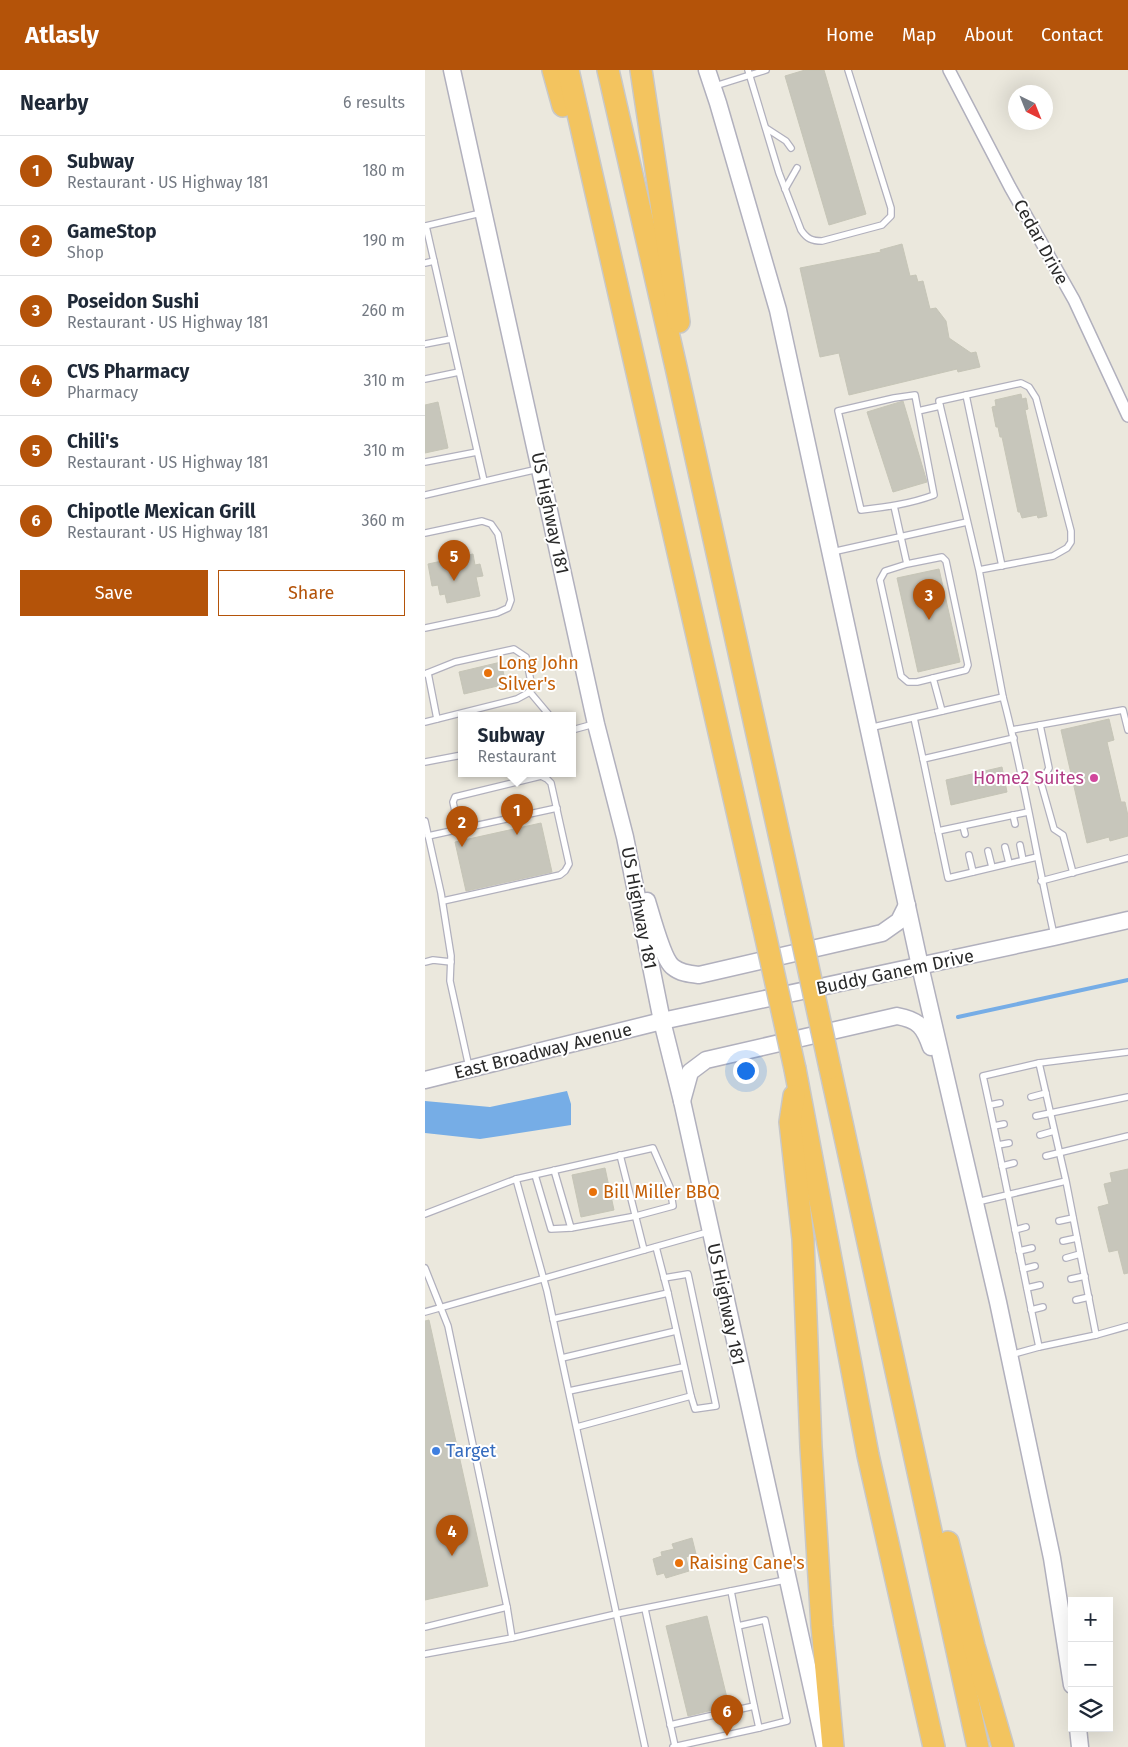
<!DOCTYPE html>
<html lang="en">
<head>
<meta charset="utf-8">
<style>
  body { margin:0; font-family:"Fira Sans",sans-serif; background:#f2f2f3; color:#1f2937 }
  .controls { position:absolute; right:15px; bottom:15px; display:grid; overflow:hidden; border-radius:0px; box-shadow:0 5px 20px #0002 }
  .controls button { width:45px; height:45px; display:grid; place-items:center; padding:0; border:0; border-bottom:1px solid #e0e1e3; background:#fff; color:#1f2937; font:25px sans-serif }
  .compass { position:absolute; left:583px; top:15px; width:45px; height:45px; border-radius:50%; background:#fff; box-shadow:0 5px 20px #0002; rotate:137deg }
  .you { position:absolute; left:320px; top:1000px; width:18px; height:18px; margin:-12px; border:4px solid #fff; border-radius:50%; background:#1a73e8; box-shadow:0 0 0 8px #1a73e833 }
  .badge { display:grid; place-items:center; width:32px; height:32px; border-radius:50%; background:#b45309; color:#fff; font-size:16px; font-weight:700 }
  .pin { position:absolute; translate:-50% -41px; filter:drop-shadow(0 1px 2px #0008) }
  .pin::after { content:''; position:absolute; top:26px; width:18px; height:15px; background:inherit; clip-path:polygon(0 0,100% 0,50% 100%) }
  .popup { position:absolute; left:33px; top:642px; width:118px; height:65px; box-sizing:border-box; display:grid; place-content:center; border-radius:0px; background:#fff; filter:drop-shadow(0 1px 4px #0005); font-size:16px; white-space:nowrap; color:#747a83 }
  .popup b { font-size:19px; color:#1f2937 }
  .popup::after { content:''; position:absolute; left:50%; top:100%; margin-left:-10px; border:10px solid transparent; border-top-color:#fff }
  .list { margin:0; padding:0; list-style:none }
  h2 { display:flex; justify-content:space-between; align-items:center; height:65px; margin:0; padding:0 20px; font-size:21px }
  h2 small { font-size:16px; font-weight:400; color:#747a83 }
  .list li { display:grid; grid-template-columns:32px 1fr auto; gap:15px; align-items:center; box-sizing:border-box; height:70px; padding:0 20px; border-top:1px solid #e0e1e3 }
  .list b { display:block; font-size:19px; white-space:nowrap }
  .list p { margin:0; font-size:16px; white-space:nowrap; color:#747a83 }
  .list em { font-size:16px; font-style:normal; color:#747a83 }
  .actions { display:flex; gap:10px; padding:15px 20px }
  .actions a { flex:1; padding:11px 0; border:1px solid #b45309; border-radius:0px; text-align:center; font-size:18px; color:#b45309 }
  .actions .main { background:#b45309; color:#fff }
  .icon { flex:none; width:28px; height:28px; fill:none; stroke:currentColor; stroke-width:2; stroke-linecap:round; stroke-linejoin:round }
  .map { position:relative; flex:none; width:703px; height:1677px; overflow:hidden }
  header { display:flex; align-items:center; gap:30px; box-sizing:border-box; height:70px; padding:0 25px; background:#b45309; color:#fff }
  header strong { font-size:24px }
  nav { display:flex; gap:28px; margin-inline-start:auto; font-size:18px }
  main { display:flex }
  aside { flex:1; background:#fff }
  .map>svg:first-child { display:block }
  .water { fill:#76ade6 }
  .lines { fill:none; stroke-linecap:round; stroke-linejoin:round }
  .stream { stroke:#76ade6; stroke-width:4 }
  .building { fill:#c7c6bb; stroke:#c6c5b7 }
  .lane-casing { stroke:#b1b0bd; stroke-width:8 }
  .street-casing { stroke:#b1b0bd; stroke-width:14 }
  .secondary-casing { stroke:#b1b0bd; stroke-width:19 }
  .highway-casing { stroke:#c8c8c8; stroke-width:24 }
  .lane { stroke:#fff; stroke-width:5.5 }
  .street { stroke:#fff; stroke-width:11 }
  .secondary { stroke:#fff; stroke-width:16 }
  .highway { stroke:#f3c45f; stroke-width:21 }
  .highway-bridge-casing { stroke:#c8c8c8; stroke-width:24; stroke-linecap:butt }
  .highway-bridge { stroke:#f3c45f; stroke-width:21 }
  .food-dot { fill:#e8710a; stroke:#fff; stroke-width:2 }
  .hotel-dot { fill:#d1479c; stroke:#fff; stroke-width:2 }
  .shop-dot { fill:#3f7fe0; stroke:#fff; stroke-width:2 }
  .labels { text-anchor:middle; stroke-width:4; stroke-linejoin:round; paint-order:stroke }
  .street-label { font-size:18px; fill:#2a2a2a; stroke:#fff }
  .food-label { font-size:18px; fill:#c56008; stroke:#fff; text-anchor:start }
  .hotel-label { font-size:18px; fill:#b23c85; stroke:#fff; text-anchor:end }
  .shop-label { font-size:18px; fill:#366cbe; stroke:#fff; text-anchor:start }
</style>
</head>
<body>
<header>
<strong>Atlasly</strong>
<nav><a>Home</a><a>Map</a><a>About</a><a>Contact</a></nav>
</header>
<main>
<aside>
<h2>Nearby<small>6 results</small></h2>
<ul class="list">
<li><span class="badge">1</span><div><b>Subway</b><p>Restaurant · US Highway 181</p></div><em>180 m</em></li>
<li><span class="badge">2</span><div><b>GameStop</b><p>Shop</p></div><em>190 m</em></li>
<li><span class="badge">3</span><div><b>Poseidon Sushi</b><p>Restaurant · US Highway 181</p></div><em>260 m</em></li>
<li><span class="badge">4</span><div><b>CVS Pharmacy</b><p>Pharmacy</p></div><em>310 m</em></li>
<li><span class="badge">5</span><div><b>Chili's</b><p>Restaurant · US Highway 181</p></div><em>310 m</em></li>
<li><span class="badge">6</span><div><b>Chipotle Mexican Grill</b><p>Restaurant · US Highway 181</p></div><em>360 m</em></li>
</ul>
<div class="actions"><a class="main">Save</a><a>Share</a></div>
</aside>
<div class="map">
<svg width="703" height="1677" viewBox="0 0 703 1677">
  <rect width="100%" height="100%" fill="#ebe8dd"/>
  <!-- water -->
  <path class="water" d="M142,1021L146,1034V1055L55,1069L0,1063V1031L65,1037Z"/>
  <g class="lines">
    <!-- stream -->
    <path class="stream" d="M533,947L703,910"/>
  </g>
  <!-- building -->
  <g class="building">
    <path d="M380,0H399L441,144L404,155L360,6Z"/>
    <path d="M477,174L485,206L491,205L493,212L498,211L505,239L511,238L521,251L524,268L546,283L551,282L555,297L533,302L532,299L424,325L414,283L395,287L375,198L456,182L455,180Z"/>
    <path d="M596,324L597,329L601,328L603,339L600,340L622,446L613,448L612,445L597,448L595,442H593L577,367H575L573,357H571L567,337L571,336L570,330Z"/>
    <path d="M478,331L502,412L468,422L442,342Z"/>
    <path d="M13,332L23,378L0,383V335Z"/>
    <path d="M27,484L28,488L48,484L50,495L55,494L58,506L51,507L55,526L22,533L20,524L15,525L13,515L7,516L3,494L17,491L16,486Z"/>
    <path d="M514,499L535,592L493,602L472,508Z"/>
    <path d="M76,592L81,614L39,624L34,602Z"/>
    <path d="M684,649L689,670L682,672L696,732H700L703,746V766L685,771L684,767L662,773L636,660Z"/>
    <path d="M577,697L582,722L526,735L521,710Z"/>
    <path d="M116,753L127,802L41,821L30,772Z"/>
    <path d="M180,1098L189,1140L156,1147L147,1105Z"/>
    <path d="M703,1099V1203L699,1204L693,1180L684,1182L673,1137L684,1134L679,1114L687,1112L685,1103Z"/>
    <path d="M4,1250L63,1516L0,1530V1251Z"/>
    <path d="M267,1468L271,1484L261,1487L264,1501L241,1508L239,1503L232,1505L228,1489L237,1486L236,1482L249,1479L247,1474Z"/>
    <path d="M282,1546L304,1636L263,1646L241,1556Z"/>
  </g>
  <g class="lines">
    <defs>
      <g id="lane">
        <path d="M323,0L354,103L376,160C382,169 387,171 397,171L457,155L466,146V138L423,0"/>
        <path d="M290,16L341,0"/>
        <path d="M341,58L361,71L366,78"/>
        <path d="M360,119L372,98"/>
        <path d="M0,156L56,143"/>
        <path d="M1,156L59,411"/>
        <path d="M0,193L9,191"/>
        <path d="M0,274L26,269"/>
        <path d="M0,309L34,302"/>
        <path d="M541,325L577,496"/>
        <path d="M493,341L509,425C485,434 461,437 436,440L413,341L469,328L490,325L493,341L515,336"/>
        <path d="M0,392L52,382"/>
        <path d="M0,425L113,399"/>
        <path d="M469,436L482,494L460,501L455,510L476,606L483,612H492L541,600L543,595L521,491L517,487L482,494"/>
        <path d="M0,463L57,451L66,454L73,464L86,530L83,538L72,543L0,558"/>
        <path d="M407,482L542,452"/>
        <path d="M554,500L628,486L642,478L646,472V461L611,328L604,317L596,313L514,331L554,500L578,627"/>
        <path d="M3,603L12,649"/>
        <path d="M0,604L30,592L89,579L101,587L107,617L103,623L92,629L0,652"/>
        <path d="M508,608L517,641"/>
        <path d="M104,621L125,646"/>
        <path d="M489,648L498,689"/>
        <path d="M615,655L624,698L616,713L629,759L638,765L648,803"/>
        <path d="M444,658L578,627C599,705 611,786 629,865"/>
        <path d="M147,660L169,654"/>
        <path d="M587,660L698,640L703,660"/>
        <path d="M589,668L498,689L523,808L612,787"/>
        <path d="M0,692L37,685"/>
        <path d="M588,745L590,754"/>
        <path d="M0,751L16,823L26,886L25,911L44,997"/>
        <path d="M538,756L540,764"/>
        <path d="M513,761L603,742"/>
        <path d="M3,766L132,738"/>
        <path d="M595,775L598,790"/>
        <path d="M580,777L584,793"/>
        <path d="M563,781L567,797"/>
        <path d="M544,785L548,802"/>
        <path d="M616,811L703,788"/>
        <path d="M18,831L135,805L140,801L144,794L126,713L122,709L116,706L30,727L28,732L34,760"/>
        <path d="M0,892L8,890L26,892"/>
        <path d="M614,993L703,982"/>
        <path d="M606,1027L621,1023"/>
        <path d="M565,1035L575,1033"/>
        <path d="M611,1046L703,1027"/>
        <path d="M569,1056L579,1054"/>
        <path d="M615,1065L629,1061"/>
        <path d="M573,1075L584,1073"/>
        <path d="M195,1085L219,1180"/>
        <path d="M621,1086L703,1066"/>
        <path d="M577,1096L589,1093"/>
        <path d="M110,1105L126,1159L146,1158"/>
        <path d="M91,1109L122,1221L220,1677"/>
        <path d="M552,1132L641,1111L671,1265L614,1277C595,1187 578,1096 558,1006L614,993L641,1111"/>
        <path d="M0,1144L91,1109L228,1078L245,1117L248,1136L211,1146L146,1158L129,1100"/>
        <path d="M634,1151L648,1148"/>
        <path d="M590,1160L601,1157"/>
        <path d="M638,1171L652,1168"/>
        <path d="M231,1177L243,1223"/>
        <path d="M594,1181L607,1178"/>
        <path d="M641,1188L655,1184"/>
        <path d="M0,1198L23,1256L82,1537L87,1568L191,1544L360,1510"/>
        <path d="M598,1199L610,1196"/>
        <path d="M239,1208L263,1204L291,1336L270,1339L266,1326"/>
        <path d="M646,1209L660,1206"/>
        <path d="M602,1218L615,1215"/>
        <path d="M651,1230L664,1227"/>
        <path d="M606,1240L618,1237"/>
        <path d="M0,1242L283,1162"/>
        <path d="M128,1249L243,1223L266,1326L152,1357"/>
        <path d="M671,1265L703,1256"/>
        <path d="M585,1285L614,1277"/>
        <path d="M137,1288L251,1261"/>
        <path d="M144,1321L258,1297"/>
        <path d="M306,1521C315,1567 324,1613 334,1658L362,1651L340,1550L313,1556"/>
        <path d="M220,1539L250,1676"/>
        <path d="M0,1557L82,1537"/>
        <path d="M0,1584L87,1568"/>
        <path d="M245,1655L329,1636"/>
        <path d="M248,1677L334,1658"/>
      </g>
      <path id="street" d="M524,0L585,117L649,230L703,346"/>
      <g id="secondary">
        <path d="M27,0L171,654L200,767L237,951L257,1031L400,1677"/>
        <path d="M282,0L293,33L353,240L495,896L573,1232L627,1488L647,1615"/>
        <path d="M222,831C226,844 238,890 248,897C255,903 265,904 274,905L457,863L474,851L482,835"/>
        <path d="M0,1010L237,951L629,867L703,850"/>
        <path d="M257,1031L265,1002L281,990L472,946C494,950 499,957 506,977"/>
        <path d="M653,1658L655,1677"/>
      </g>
      <g id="highway">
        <path d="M128,0L138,36"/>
        <path d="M143,0L338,855"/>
        <path d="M183,0L251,297L371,841"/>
        <path d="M216,0L254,252"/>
        <path d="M405,998L553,1677"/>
        <path d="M370,999L443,1385L509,1677"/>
        <path d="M369,1026L365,1052L378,1169L386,1377L397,1556L408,1677"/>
        <path d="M523,1472L549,1576L578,1677"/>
      </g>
    </defs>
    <!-- lane casing -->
    <use href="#lane" class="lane-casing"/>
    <!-- street casing -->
    <use href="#street" class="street-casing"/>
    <!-- secondary casing -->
    <use href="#secondary" class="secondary-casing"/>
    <!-- highway casing -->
    <use href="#highway" class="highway-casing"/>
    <!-- lane -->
    <use href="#lane" class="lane"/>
    <!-- street -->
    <use href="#street" class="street"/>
    <!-- secondary -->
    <use href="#secondary" class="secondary"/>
    <!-- highway -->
    <use href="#highway" class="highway"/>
    <defs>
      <g id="highway-bridge">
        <path d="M371,841L405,998"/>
        <path d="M338,855L370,999"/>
      </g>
    </defs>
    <!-- highway-bridge casing -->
    <use href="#highway-bridge" class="highway-bridge-casing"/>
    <!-- highway-bridge -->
    <use href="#highway-bridge" class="highway-bridge"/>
  </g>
  <!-- markers -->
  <g class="food-dot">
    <circle cx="63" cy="603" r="5"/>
    <circle cx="168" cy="1122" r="5"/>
    <circle cx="254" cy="1493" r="5"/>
  </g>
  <circle class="hotel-dot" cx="669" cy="708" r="5"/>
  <circle class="shop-dot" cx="11" cy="1381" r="5"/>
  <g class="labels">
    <!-- street labels -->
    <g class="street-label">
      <text transform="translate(616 172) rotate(61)" y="6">Cedar Drive</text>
      <text transform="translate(125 443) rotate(78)" y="6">US Highway 181</text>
      <text transform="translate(214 838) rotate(79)" y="6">US Highway 181</text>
      <text transform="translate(470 902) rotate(-12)" y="6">Buddy Ganem Drive</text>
      <text transform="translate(118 981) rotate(-14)" y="6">East Broadway Avenue</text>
      <text transform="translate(301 1234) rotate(78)" y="6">US Highway 181</text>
    </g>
    <!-- food labels -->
    <g class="food-label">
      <text x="73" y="599">Long John<tspan x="73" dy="21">Silver's</tspan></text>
      <text x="178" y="1128">Bill Miller BBQ</text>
      <text x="264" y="1499">Raising Cane's</text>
    </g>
    <!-- hotel labels -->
    <g class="hotel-label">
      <text x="659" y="714">Home2 Suites</text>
    </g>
    <!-- shop labels -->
    <g class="shop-label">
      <text x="21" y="1387">Target</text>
    </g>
  </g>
</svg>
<div class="controls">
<button>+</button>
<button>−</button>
<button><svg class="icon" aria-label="layers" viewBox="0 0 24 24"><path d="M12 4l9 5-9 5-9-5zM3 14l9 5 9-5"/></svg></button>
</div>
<svg class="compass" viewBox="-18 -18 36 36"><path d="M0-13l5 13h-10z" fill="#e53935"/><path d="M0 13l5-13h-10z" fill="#747a83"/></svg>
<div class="you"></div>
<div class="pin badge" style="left:92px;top:765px">1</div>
<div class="popup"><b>Subway</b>Restaurant</div>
<div class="pin badge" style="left:37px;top:777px">2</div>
<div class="pin badge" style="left:504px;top:550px">3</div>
<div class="pin badge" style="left:27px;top:1486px">4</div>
<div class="pin badge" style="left:29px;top:511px">5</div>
<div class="pin badge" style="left:302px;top:1666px">6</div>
</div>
</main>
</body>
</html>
